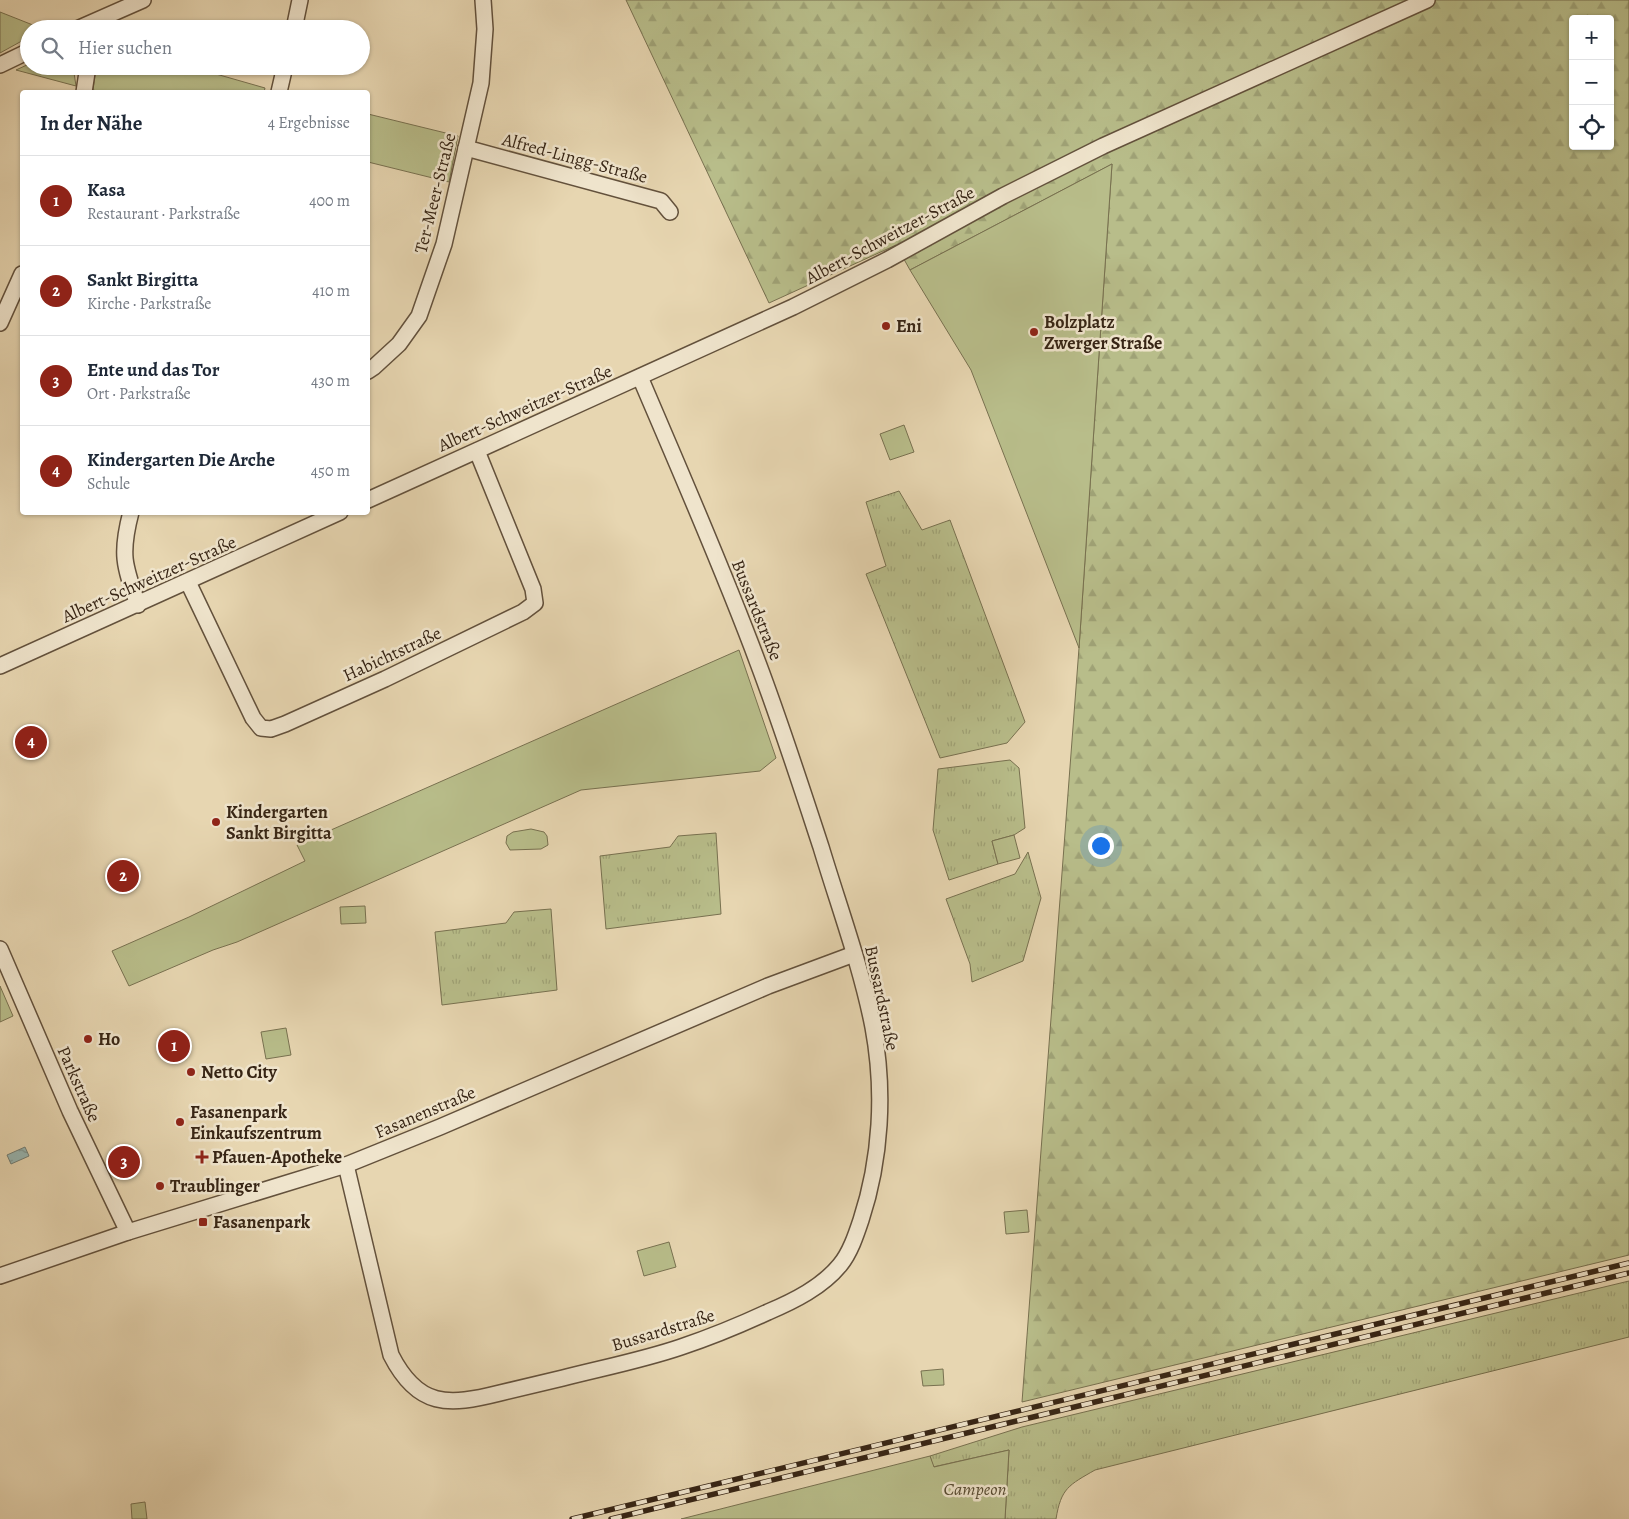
<!DOCTYPE html>
<html lang="de">
<head>
<meta charset="utf-8">
<style>
  body { margin:0; font-family:Alegreya,serif; background:#f2f2f3; color:#1f2937 }
  .controls { position:absolute; right:15px; top:15px; display:grid; overflow:hidden; border-radius:5px; box-shadow:0 1px 4px #0004 }
  .controls button { width:45px; height:45px; display:grid; place-items:center; padding:0; border:0; border-bottom:1px solid #e0e1e3; background:#fff; color:#1f2937; font:25px sans-serif }
  .you { position:absolute; left:1100px; top:845px; width:18px; height:18px; margin:-12px; border:4px solid #fff; border-radius:50%; background:#1a73e8; box-shadow:0 0 0 8px #1a73e833 }
  .badge { display:grid; place-items:center; width:32px; height:32px; border-radius:50%; background:#8f2418; color:#fff; font-size:16px; font-weight:700 }
  .pin { position:absolute; translate:-50% -50%; border:2px solid #fff; box-shadow:0 1px 5px #0006 }
  .list { margin:0; padding:0; list-style:none }
  h2 { display:flex; justify-content:space-between; align-items:center; height:65px; margin:0; padding:0 20px; font-size:21px }
  h2 small { font-size:16px; font-weight:400; color:#747a83 }
  .list li { display:grid; grid-template-columns:32px 1fr auto; gap:15px; align-items:center; box-sizing:border-box; height:90px; padding:0 20px; border-top:1px solid #e0e1e3 }
  .list b { display:block; font-size:19px; white-space:nowrap }
  .list p { margin:0; font-size:16px; white-space:nowrap; color:#747a83 }
  .list em { font-size:16px; font-style:normal; color:#747a83 }
  .icon { flex:none; width:28px; height:28px; fill:none; stroke:currentColor; stroke-width:2; stroke-linecap:round; stroke-linejoin:round }
  .map { position:relative; flex:none; width:1629px; height:1519px; overflow:hidden }
  .search { position:absolute; background:#fff; box-shadow:0 1px 4px #0004; left:20px; top:20px; width:350px; height:55px; display:flex; align-items:center; gap:12px; box-sizing:border-box; padding:0 18px; border-radius:28px; color:#747a83; font-size:19px }
  .panel { position:absolute; background:#fff; box-shadow:0 1px 4px #0004; left:20px; top:90px; width:350px; height:425px; border-radius:5px }
  .map>svg:first-child { display:block }
  .grass { fill:url(#grass-tufts); stroke:#787150 }
  .forest { fill:url(#forest-firs); stroke:#787150; fill-rule:evenodd }
  .park { fill:#b8bd8a; stroke:#787150 }
  .water { fill:url(#water-ripples); stroke:#717d74 }
  .lines { fill:none; stroke-linecap:round; stroke-linejoin:round }
  .minor-casing { stroke:#63513c; stroke-width:18 }
  .minor { stroke:#efe4cc; stroke-width:15 }
  .rail-casing { stroke:#372515; stroke-width:5.5 }
  .rail { stroke:#efe4cc; stroke-width:4; stroke-dasharray:11; stroke-linecap:butt }
  .poi-dot { fill:#8f2418; stroke:#efe4cc; stroke-width:2 }
  .labels { text-anchor:middle; stroke-width:5; stroke-linejoin:round; paint-order:stroke }
  .street-label { font-size:18px; fill:#372515; stroke:#efe4cc }
  .poi-label { font-size:18px; font-weight:bold; fill:#372515; stroke:#efe4cc; text-anchor:start }
  .park-label { font-size:18px; font-style:italic; fill:#574b32; stroke:#efe4cc }
</style>
</head>
<body>
<div class="map">
<svg width="1629" height="1519" viewBox="0 0 1629 1519">
  <defs>
    <pattern id="grass-tufts" width="24" height="20" patternUnits="userSpaceOnUse" patternTransform="scale(1.25)"><rect width="24" height="20" fill="#b8bd8a"/><path d="M3 7l-1-3M5 7V3M7 7l1-3M15 17l-1-3M17 17v-4M19 17l1-3" fill="none" stroke="#9fa276"/></pattern>
    <pattern id="forest-firs" width="22" height="20" patternUnits="userSpaceOnUse" patternTransform="scale(1.25)"><rect width="22" height="20" fill="#b8bd8a"/><path d="M5 1l3.5 6h-7zM16 11l3.5 6h-7z" fill="#9fa276"/></pattern>
    <pattern id="water-ripples" width="26" height="14" patternUnits="userSpaceOnUse" patternTransform="scale(1.25)"><rect width="26" height="14" fill="#98b7b3"/><path d="M2 4q2-2 4 0t4 0M15 11q2-2 4 0t4 0" fill="none" stroke="#7d9590"/></pattern>
  </defs>
  <rect width="100%" height="100%" fill="#e7d6b1"/>
  <filter id="stains"><feTurbulence type="fractalNoise" baseFrequency=".004" numOctaves="4"/><feColorMatrix values="0 0 0 0 .2 0 0 0 0 .09 0 0 0 0 .02 0 0 0 .5 -.17"/></filter>
  <radialGradient id="worn" r=".72"><stop offset=".6" stop-color="#630" stop-opacity="0"/><stop offset="1" stop-color="#630" stop-opacity=".3"/></radialGradient>
  <!-- grass -->
  <g class="grass">
    <path d="M899,491L922,530L950,520L1025,722L1007,743L940,758L866,574L886,566L866,502Z"/>
    <path d="M1010,760L1019,768L1025,828L1014,835L992,841L998,864L949,880L933,830L938,769Z"/>
    <path d="M716,833L721,914L606,929L600,856L670,847L678,836Z"/>
    <path d="M1028,852L1041,898L1023,961L972,982L970,964L946,899L1015,874Z"/>
    <path d="M551,909L557,990L442,1005L435,932L506,923L514,912Z"/>
    <path d="M1629,1281V1337L1095,1470C1069,1485 1061,1488 1056,1519H1005L1009,1450L933,1467L930,1456L1022,1427Z"/>
  </g>
  <!-- forest -->
  <path class="forest" d="M626,0H1629V1255L1022,1402L1079,648L1112,164L910,270L896,245L769,303ZM1573,19H1610V146H1573Z"/>
  <!-- park -->
  <g class="park">
    <path d="M0,12L43,29H29V37L0,53Z"/>
    <path d="M29,64V66H73L76,86L16,70Z"/>
    <path d="M96,66H188L265,88L264,92H102L93,90Z"/>
    <path d="M368,114L458,136L449,182L368,162Z"/>
    <path d="M1112,164L1079,648L971,370L910,270Z"/>
    <path d="M904,425L914,452L890,460L880,434Z"/>
    <path d="M739,650L776,758L760,771L581,790L237,942L213,950L129,986L112,951L189,917L305,861L297,845Z"/>
    <path d="M531,829L544,832L547,836L548,845L541,849L510,850L506,843L507,836L513,832Z"/>
    <path d="M1014,835L1020,858L998,864L992,841Z"/>
    <path d="M365,906L366,923L341,924L340,907Z"/>
    <path d="M0,986L13,1016L0,1022Z"/>
    <path d="M286,1028L291,1055L266,1059L261,1032Z"/>
    <path d="M1027,1210L1029,1232L1006,1234L1004,1212Z"/>
    <path d="M669,1242L676,1267L644,1276L637,1251Z"/>
    <path d="M943,1369L944,1385L923,1386L921,1371Z"/>
    <path d="M1009,1450L1005,1519H681L930,1456L934,1467Z"/>
    <path d="M145,1502L147,1519H132L131,1504Z"/>
  </g>
  <!-- water -->
  <path class="water" d="M25,1147L29,1156L11,1164L7,1155Z"/>
  <g class="lines">
    <defs>
      <g id="minor">
        <path d="M77,29L143,0"/>
        <path d="M294,29L300,0"/>
        <path d="M0,65L29,51"/>
        <path d="M84,92L88,66"/>
        <path d="M279,92L285,66"/>
        <path d="M466,148L661,201L670,212"/>
        <path d="M0,323L22,274"/>
        <path d="M368,371L374,367L399,344L419,316L444,244L481,83L485,29L483,0"/>
        <path d="M368,500L793,307L887,260L1003,196L1103,146L1427,0"/>
        <path d="M131,512C120,554 124,565 138,605"/>
        <path d="M188,582L253,718L261,728L271,729L285,724L385,679L523,612L535,603L533,589L477,451"/>
        <path d="M0,666L340,512"/>
        <path d="M0,949L70,1111L128,1232"/>
        <path d="M346,1165L391,1355C418,1408 448,1406 500,1393C521,1388 542,1383 563,1378C602,1368 643,1360 681,1347C711,1337 740,1325 768,1312C794,1301 822,1287 840,1265C850,1253 856,1235 861,1220C881,1159 885,1091 873,1027C861,966 839,907 821,847C801,786 781,724 758,663C722,566 680,471 640,377"/>
        <path d="M0,1276L128,1232L346,1165L440,1127L768,986L854,954"/>
      </g>
    </defs>
    <!-- minor casing -->
    <use href="#minor" class="minor-casing"/>
    <!-- minor -->
    <use href="#minor" class="minor"/>
    <defs>
      <g id="rail">
        <path d="M572,1519L1629,1263"/>
        <path d="M611,1519L1629,1273"/>
      </g>
    </defs>
    <!-- rail casing -->
    <use href="#rail" class="rail-casing"/>
    <!-- rail -->
    <use href="#rail" class="rail"/>
  </g>
  <!-- markers -->
  <g class="poi-dot">
    <circle cx="886" cy="326" r="5"/>
    <circle cx="1034" cy="332" r="5"/>
    <circle cx="216" cy="822" r="5"/>
    <circle cx="88" cy="1039" r="5"/>
    <circle cx="191" cy="1072" r="5"/>
    <circle cx="180" cy="1122" r="5"/>
    <path d="M199.5 1149.5h5v5h5v5h-5v5h-5v-5h-5v-5h5z"/>
    <circle cx="160" cy="1186" r="5"/>
    <rect x="198" y="1217" width="10" height="10" rx="2.5"/>
  </g>
  <g class="labels">
    <!-- street labels -->
    <g class="street-label">
      <text transform="translate(575 158) rotate(15)" y="6">Alfred-Lingg-Straße</text>
      <text transform="translate(435 193) rotate(-76)" y="6">Ter-Meer-Straße</text>
      <text transform="translate(890 235) rotate(-28)" y="6">Albert-Schweitzer-Straße</text>
      <text transform="translate(525 408) rotate(-24)" y="6">Albert-Schweitzer-Straße</text>
      <text transform="translate(149 579) rotate(-24)" y="6">Albert-Schweitzer-Straße</text>
      <text transform="translate(757 610) rotate(68)" y="6">Bussardstraße</text>
      <text transform="translate(392 654) rotate(-25)" y="6">Habichtstraße</text>
      <text transform="translate(882 998) rotate(78)" y="6">Bussardstraße</text>
      <text transform="translate(79 1084) rotate(66)" y="6">Parkstraße</text>
      <text transform="translate(425 1112) rotate(-23)" y="6">Fasanenstraße</text>
      <text transform="translate(663 1330) rotate(-17)" y="6">Bussardstraße</text>
    </g>
    <!-- poi labels -->
    <g class="poi-label">
      <text x="1044" y="328">Bolzplatz<tspan x="1044" dy="21">Zwerger Straße</tspan></text>
      <text x="896" y="332">Eni</text>
      <text x="226" y="818">Kindergarten<tspan x="226" dy="21">Sankt Birgitta</tspan></text>
      <text x="98" y="1045">Ho</text>
      <text x="201" y="1078">Netto City</text>
      <text x="190" y="1118">Fasanenpark<tspan x="190" dy="21">Einkaufszentrum</tspan></text>
      <text x="212" y="1163">Pfauen-Apotheke</text>
      <text x="170" y="1192">Traublinger</text>
      <text x="213" y="1228">Fasanenpark</text>
    </g>
    <!-- park labels -->
    <g class="park-label">
      <text x="975" y="1495">Campeon</text>
    </g>
  </g>
  <rect width="100%" height="100%" filter="url(#stains)"/>
  <rect width="100%" height="100%" fill="url(#worn)"/>
</svg>
<div class="controls">
<button>+</button>
<button>−</button>
<button><svg class="icon" aria-label="locate" viewBox="0 0 24 24"><circle cx="12" cy="12" r="6"/><path d="M12 2v4M12 18v4M2 12h4M18 12h4"/></svg></button>
</div>
<div class="you"></div>
<div class="pin badge" style="left:174px;top:1046px">1</div>
<div class="pin badge" style="left:123px;top:876px">2</div>
<div class="pin badge" style="left:124px;top:1162px">3</div>
<div class="pin badge" style="left:31px;top:742px">4</div>
<div class="search"><svg class="icon" aria-label="search" viewBox="0 0 24 24"><circle cx="10" cy="10" r="6"/><path d="M15 15l6 6"/></svg>Hier suchen</div>
<section class="panel">
<h2>In der Nähe<small>4 Ergebnisse</small></h2>
<ul class="list">
<li><span class="badge">1</span><div><b>Kasa</b><p>Restaurant · Parkstraße</p></div><em>400 m</em></li>
<li><span class="badge">2</span><div><b>Sankt Birgitta</b><p>Kirche · Parkstraße</p></div><em>410 m</em></li>
<li><span class="badge">3</span><div><b>Ente und das Tor</b><p>Ort · Parkstraße</p></div><em>430 m</em></li>
<li><span class="badge">4</span><div><b>Kindergarten Die Arche</b><p>Schule</p></div><em>450 m</em></li>
</ul>
</section>
</div>
</body>
</html>
